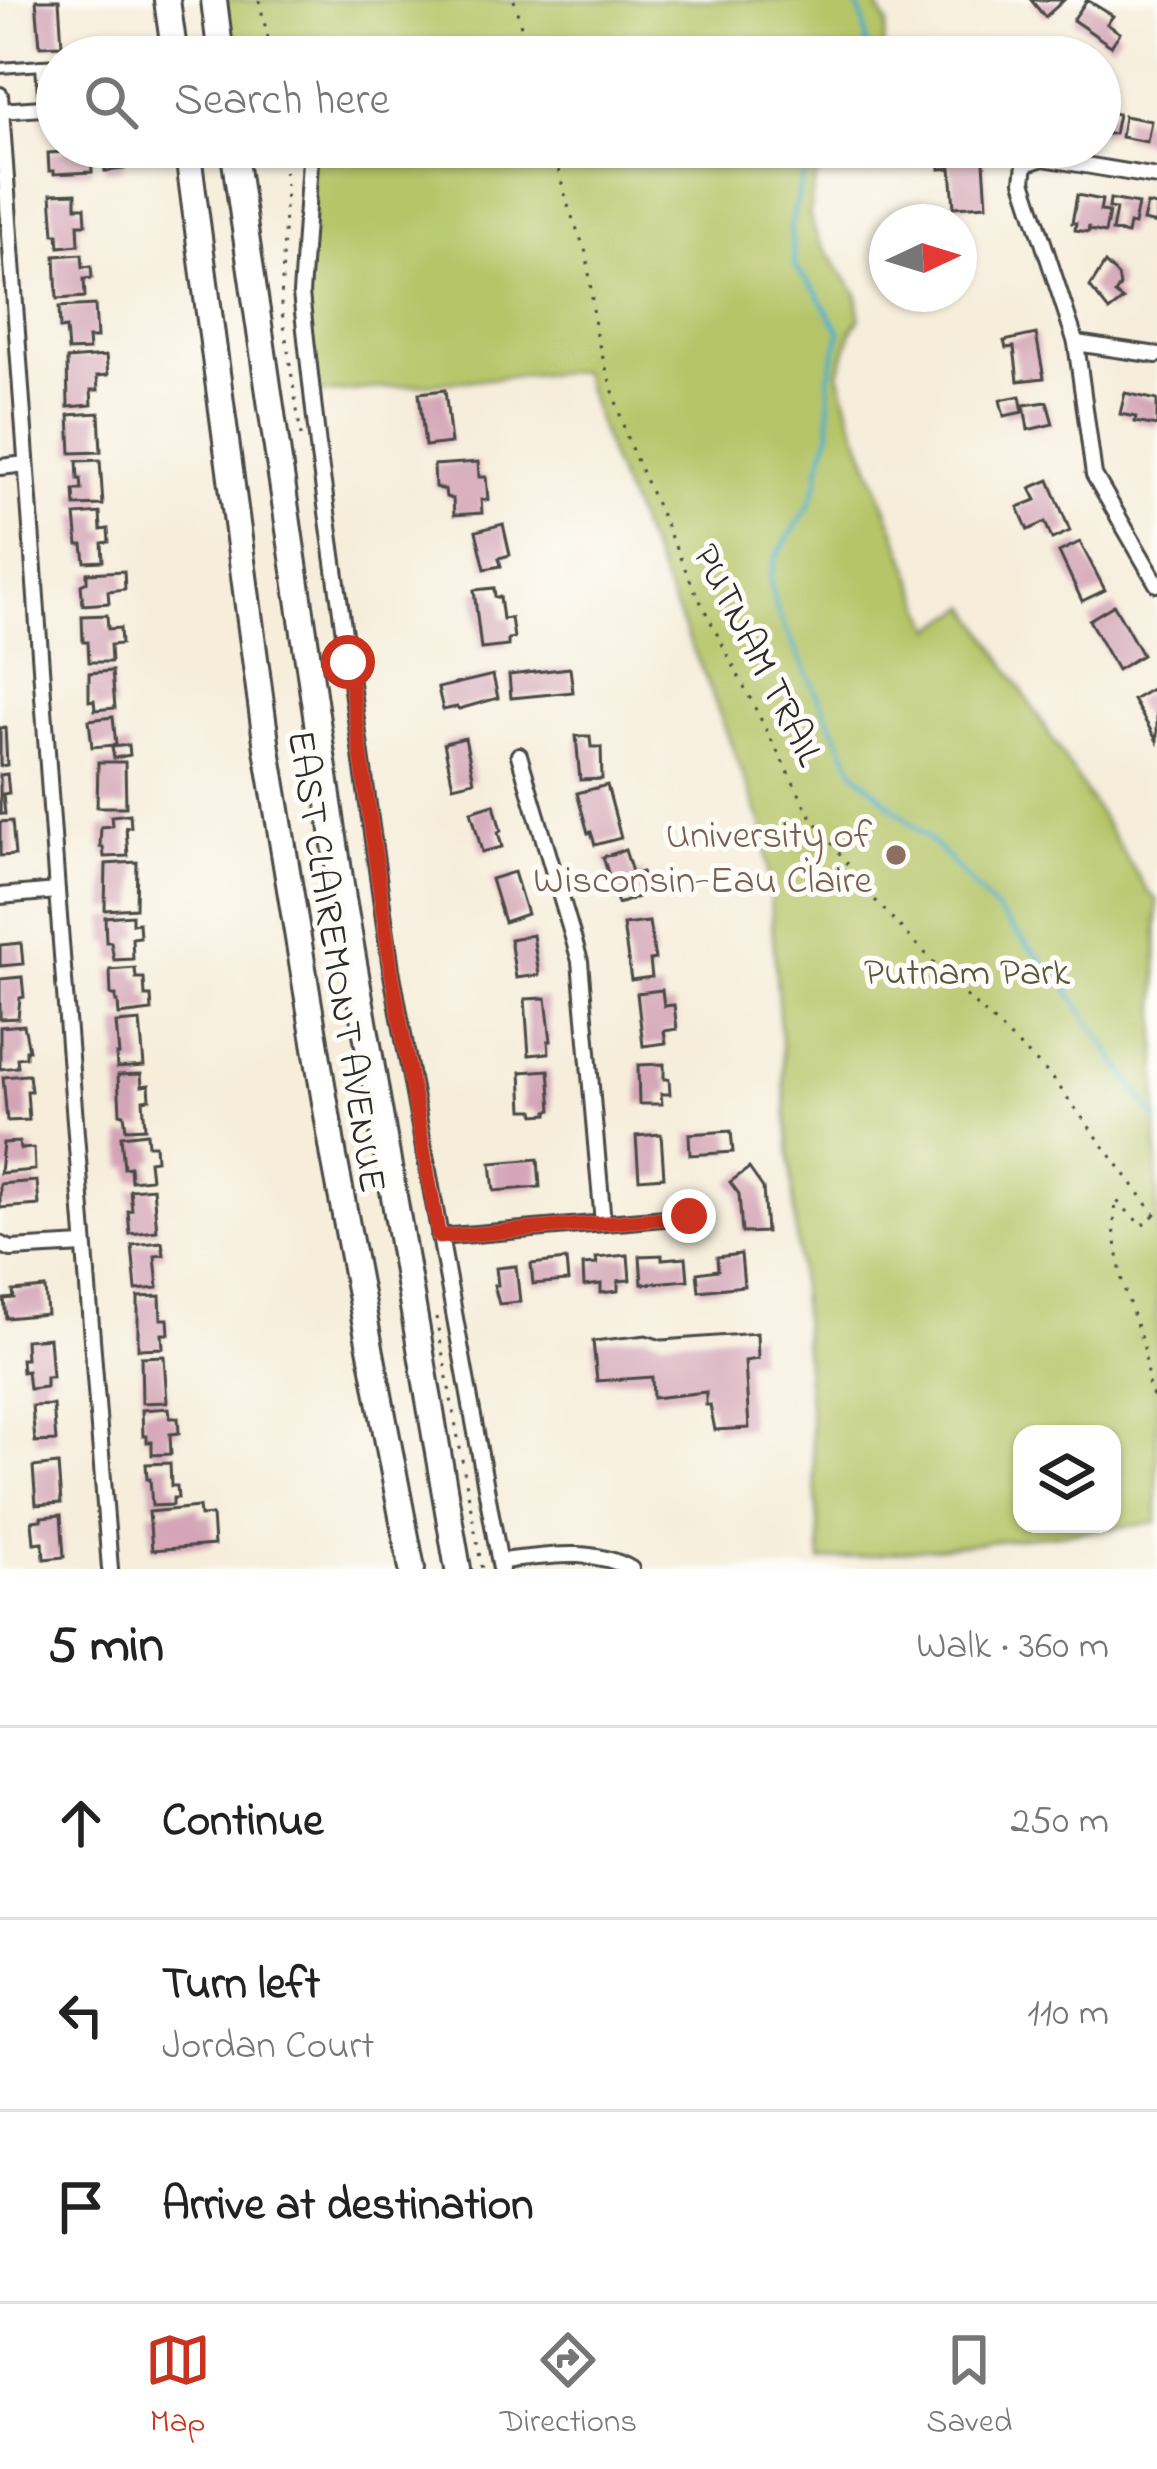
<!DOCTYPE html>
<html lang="en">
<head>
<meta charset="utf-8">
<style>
  body { margin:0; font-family:"Indie Flower",sans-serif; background:#f6f6f6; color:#222 }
  .controls { position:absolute; right:36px; bottom:36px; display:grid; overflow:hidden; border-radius:24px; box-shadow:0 3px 9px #0004 }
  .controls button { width:108px; height:108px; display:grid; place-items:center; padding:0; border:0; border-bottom:3px solid #e0e0e0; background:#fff; color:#222; font:60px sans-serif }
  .compass { position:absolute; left:869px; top:204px; width:108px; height:108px; border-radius:50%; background:#fff; box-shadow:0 3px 9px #0004; rotate:86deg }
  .stop { position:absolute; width:36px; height:36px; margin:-27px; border:9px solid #c8321e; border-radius:50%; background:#fff }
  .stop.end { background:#c8321e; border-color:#fff; box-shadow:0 3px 12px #0008 }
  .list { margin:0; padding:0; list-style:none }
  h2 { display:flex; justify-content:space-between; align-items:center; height:156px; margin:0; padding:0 48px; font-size:51px }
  h2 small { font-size:39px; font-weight:400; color:#767676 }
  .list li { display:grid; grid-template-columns:78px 1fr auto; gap:36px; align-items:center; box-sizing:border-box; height:192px; padding:0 48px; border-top:3px solid #e0e0e0 }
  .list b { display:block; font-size:45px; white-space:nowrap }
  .list p { margin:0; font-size:39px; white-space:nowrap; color:#767676 }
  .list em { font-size:39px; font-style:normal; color:#767676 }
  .icon { flex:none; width:66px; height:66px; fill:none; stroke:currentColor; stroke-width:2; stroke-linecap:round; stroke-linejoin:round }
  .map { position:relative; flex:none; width:1157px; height:1569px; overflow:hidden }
  .search { position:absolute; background:#fff; box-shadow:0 3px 9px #0004; left:36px; right:36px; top:36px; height:132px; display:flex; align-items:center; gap:30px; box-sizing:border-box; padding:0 42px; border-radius:66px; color:#767676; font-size:45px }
  .sheet { height:732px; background:#fff }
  nav { display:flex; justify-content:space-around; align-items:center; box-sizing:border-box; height:168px; border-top:3px solid #e0e0e0; background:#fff; font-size:33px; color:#767676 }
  nav a { display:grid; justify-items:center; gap:6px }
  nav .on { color:#c8321e }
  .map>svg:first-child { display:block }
  .green { fill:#b5c567; stroke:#707849; stroke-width:3; fill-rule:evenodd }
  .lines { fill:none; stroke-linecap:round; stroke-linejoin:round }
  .stream { stroke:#45adc4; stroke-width:4.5 }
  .building { fill:#d3a4b6 }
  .lane-casing { stroke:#494845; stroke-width:14 }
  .street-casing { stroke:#494845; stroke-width:20 }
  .primary-casing { stroke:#494845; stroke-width:30 }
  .path { stroke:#494845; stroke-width:3; stroke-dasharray:3 9; stroke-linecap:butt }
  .lane { stroke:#fff; stroke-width:8 }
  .street { stroke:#fff; stroke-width:14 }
  .primary { stroke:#fff; stroke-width:24 }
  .route { stroke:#c8321e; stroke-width:15 }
  .education-dot { fill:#8d6e63; stroke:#fdfcf7; stroke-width:4.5 }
  .labels { text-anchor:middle; stroke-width:10; stroke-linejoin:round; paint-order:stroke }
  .street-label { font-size:39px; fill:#2b2b2b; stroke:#fdfcf7 }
  .education-label { font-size:39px; fill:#785e54; stroke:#fdfcf7; text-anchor:end }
  .park-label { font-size:39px; fill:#54593d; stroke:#fdfcf7 }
</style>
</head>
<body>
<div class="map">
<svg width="1157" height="1569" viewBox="0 0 1157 1569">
  <rect width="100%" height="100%" fill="#fdfcf7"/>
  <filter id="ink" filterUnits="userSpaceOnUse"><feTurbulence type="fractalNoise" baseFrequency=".00833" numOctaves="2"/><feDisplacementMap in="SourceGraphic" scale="24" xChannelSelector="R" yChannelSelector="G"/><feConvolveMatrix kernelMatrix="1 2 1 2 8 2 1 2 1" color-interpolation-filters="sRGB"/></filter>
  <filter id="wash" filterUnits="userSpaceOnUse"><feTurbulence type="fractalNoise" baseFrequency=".004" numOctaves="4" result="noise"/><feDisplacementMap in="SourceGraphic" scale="48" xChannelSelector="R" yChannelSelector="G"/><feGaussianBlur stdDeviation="2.7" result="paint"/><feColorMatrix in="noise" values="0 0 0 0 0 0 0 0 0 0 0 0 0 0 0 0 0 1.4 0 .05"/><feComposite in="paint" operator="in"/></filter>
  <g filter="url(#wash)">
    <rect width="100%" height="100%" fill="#f6edda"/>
    <!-- green -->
    <g class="green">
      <path d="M215,0H874L887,24L881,57H232Z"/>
      <path d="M311,147H842L816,177L809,215L819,241L857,294L860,318L852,330L839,373L852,419L933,629L969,606L1148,892L1157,900V1523L821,1561L765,832L708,684L612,463L581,371L312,394L304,332ZM1022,1434H1112V1524H1022Z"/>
    </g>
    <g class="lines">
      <!-- stream -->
      <g class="stream">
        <path d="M854,0C864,17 868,37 866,57"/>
        <path d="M819,147L801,183L790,228L795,267L817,293L840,332L829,379L830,433L819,468V479L809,506L776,557L770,580L776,609L855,772L939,849L1063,983L1157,1120"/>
      </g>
    </g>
    <g id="blocks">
      <!-- building -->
      <g class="building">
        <path d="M36,0H59L62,45L40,46Z"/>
        <path d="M1031,0H1064L1045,17Z"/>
        <path d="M1087,0L1113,16L1107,24L1120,33L1111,46L1073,20Z"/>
        <path d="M1100,103L1106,104L1104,112L1118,114L1114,134H1100Z"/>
        <path d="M1124,116L1151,121L1147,142L1121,137Z"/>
        <path d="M65,148L91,150L92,172L54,174V171H49L48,153L65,152Z"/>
        <path d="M983,148L987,205L954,207L951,168L940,169L938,151Z"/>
        <path d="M123,153L124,169L105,171L103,154Z"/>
        <path d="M76,193V207H85L86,224H78L79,245L59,247L58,234H54L51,194Z"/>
        <path d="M1077,195L1102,200L1100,211L1109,212L1105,233L1090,230L1089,226L1088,232L1075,230L1076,223H1072Z"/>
        <path d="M1110,199L1138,204L1134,225L1129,224L1127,234L1112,231L1116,209L1109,208Z"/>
        <path d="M1147,204L1157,206V224L1143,221Z"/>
        <path d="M82,254L83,267L91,266L92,278L84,279L85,297L57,299L55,256Z"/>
        <path d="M1105,263L1118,276L1120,286L1115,294L1123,300L1109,311L1090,287Z"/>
        <path d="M95,305L97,338H88L89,350L68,351L66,328L60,329L59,307Z"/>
        <path d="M1036,334L1044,378L1018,381L1014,347L1006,348L1004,341Z"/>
        <path d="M106,356L108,375L97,376L98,390H91L92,405L68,407L67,359Z"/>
        <path d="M445,390L451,443L425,446L419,393Z"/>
        <path d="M1125,393L1157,400V426L1135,422L1136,417L1120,414Z"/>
        <path d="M1020,396L1023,412L1004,416L1000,400Z"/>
        <path d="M1047,402L1053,424L1028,430L1024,405Z"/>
        <path d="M99,413L101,452L71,453L69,415Z"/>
        <path d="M100,460L103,505L75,506L74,490H82L81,479H78L77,461Z"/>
        <path d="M478,462L479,477H486L488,500H481L482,513L454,515L453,499L446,497L445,490L435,487L434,465Z"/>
        <path d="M1049,480L1070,531L1052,539L1045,522L1028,530L1018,507L1036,500L1030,488Z"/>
        <path d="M100,513L101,530L108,529L109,542L102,543L103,561L85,562L83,545H78L75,515Z"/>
        <path d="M503,524L510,555L499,558L501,566L485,569L476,531Z"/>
        <path d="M1080,542L1105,590L1082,601L1059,552Z"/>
        <path d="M124,571L125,589L108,591L109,603L83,605L81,585L87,582V573Z"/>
        <path d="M494,588L495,597H500L503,619L511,618L514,638L508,639V646L481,649L474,590Z"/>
        <path d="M1114,605L1142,655L1117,670L1089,620Z"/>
        <path d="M107,615L108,629L120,628L121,644L110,645L111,662H89L88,642H83L82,616Z"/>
        <path d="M570,668L573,692L511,698L509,675Z"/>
        <path d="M112,671L115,708L95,710L94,700L89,701V673Z"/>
        <path d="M493,675L498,698L459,709L457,707L443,710L438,688Z"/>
        <path d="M1157,686V741L1133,700Z"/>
        <path d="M113,717L116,745L92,747L89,720Z"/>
        <path d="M5,727L7,765L0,766V728Z"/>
        <path d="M576,736H590L591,747H601L602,779L580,780Z"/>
        <path d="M465,738L474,781L453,786L444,743Z"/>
        <path d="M129,745L130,755L114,758L112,747Z"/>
        <path d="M98,762H125L126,807H97Z"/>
        <path d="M7,774L9,793L3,794L5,814H0V775Z"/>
        <path d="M607,785L621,838L595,845L591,832L588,833L577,793Z"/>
        <path d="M494,804L501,831L498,832L502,847L482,852L471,811Z"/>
        <path d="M130,814L131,827H126L128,856L104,857L103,847H100L101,827L112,826L111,816Z"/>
        <path d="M12,821L15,855L0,856V822Z"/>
        <path d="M625,850L633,875L642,872L648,888L638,892V897L618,904L603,857Z"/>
        <path d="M137,862L136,908L105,910L106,864Z"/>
        <path d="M514,872L527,914L504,922L491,879Z"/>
        <path d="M132,915V924L139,923L140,937L132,938L133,959L114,960L111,942H106L105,917Z"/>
        <path d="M649,922L655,959L650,960L652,977L631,980L623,925Z"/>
        <path d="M533,935L539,975L516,978L510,939Z"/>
        <path d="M21,943L23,964L0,966V945Z"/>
        <path d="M135,968L136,978H144L145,996H151L152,1011L119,1015L118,1002H116V995H111L110,970Z"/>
        <path d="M22,977L24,997L20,998L18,1018L0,1019V979Z"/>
        <path d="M662,990L664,1006L674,1005L677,1029L664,1031L666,1043L643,1046L637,993Z"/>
        <path d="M546,998L551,1041H548L549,1053L529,1055L525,999Z"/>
        <path d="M140,1021L144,1066L117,1068L116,1055H119L116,1023Z"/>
        <path d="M24,1025L29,1050H26V1057L17,1058L18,1067L0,1069V1027Z"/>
        <path d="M664,1064V1079H669L670,1094H661L662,1104H639L638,1065Z"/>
        <path d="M549,1070L552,1110L548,1111V1114L535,1115L534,1110H523L521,1072Z"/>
        <path d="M141,1074L142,1086L149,1085L150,1099L143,1100L145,1128L126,1129L124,1114L120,1113L118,1075Z"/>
        <path d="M26,1075H29L31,1091H27L29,1120L7,1121L3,1077Z"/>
        <path d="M731,1131L733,1152L690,1155L689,1134Z"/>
        <path d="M147,1133L148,1145H155L156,1160L149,1161L151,1179L131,1181L130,1167L124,1168L121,1136Z"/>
        <path d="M661,1134L664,1177L639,1179L636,1136Z"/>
        <path d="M19,1142L20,1149L34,1148L35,1170L0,1173L3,1143Z"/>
        <path d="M538,1159L540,1187L494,1191L491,1163Z"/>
        <path d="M749,1168L763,1188L766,1232L742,1233L739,1194L730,1182Z"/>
        <path d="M37,1181L39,1205L0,1208V1184Z"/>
        <path d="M153,1188L157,1231L130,1234L128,1211L132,1210L130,1190Z"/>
        <path d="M162,1242L164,1255L155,1256L158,1288L136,1290L132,1245Z"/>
        <path d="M741,1254L744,1286L699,1291L697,1273L718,1270L717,1257Z"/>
        <path d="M628,1255L630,1280L618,1281V1291L601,1293V1284L584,1286L583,1265L597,1264L596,1258Z"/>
        <path d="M662,1255V1259L686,1257L688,1280L642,1284L640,1256Z"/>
        <path d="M566,1260L568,1281L533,1284L531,1264Z"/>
        <path d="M516,1266L520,1302L499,1304L494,1285H498L496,1268Z"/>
        <path d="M45,1288L47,1314L6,1318L4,1299L14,1298L13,1291Z"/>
        <path d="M160,1296L161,1319H168L169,1334H162L163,1348L138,1349V1297Z"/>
        <path d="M757,1333L758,1359L745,1361L749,1428L715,1430L710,1405H706V1392L653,1398L652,1377L597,1381L593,1341L646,1335L662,1340Z"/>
        <path d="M49,1338L52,1377H46V1387L29,1389L27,1371L22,1372L21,1359H26L25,1340Z"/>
        <path d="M164,1356L167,1402L142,1403L141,1357Z"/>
        <path d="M53,1405L56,1441L35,1442L32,1406Z"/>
        <path d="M169,1408L170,1418H178L179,1433L170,1434L171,1454L152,1455V1442H147V1436H143L142,1410Z"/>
        <path d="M170,1463L171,1486H177L178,1498H173V1505L152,1506L150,1479H147L146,1464Z"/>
        <path d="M58,1464L61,1503L36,1505L33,1467Z"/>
        <path d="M199,1507L200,1516L212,1515L214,1545L152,1550L149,1512Z"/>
        <path d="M61,1515L64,1557L44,1559L43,1542L34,1543L32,1521L41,1520V1517Z"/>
      </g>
    </g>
  </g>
  <g filter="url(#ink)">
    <use href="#blocks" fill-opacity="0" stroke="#494845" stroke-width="3"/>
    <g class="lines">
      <defs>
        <g id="lane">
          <path d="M41,65L44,108"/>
          <path d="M0,68L57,64"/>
        </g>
        <g id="street">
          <path d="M0,95L57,891L110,1569"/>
          <path d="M0,111L57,107"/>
          <path d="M311,147L301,294L319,455L391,969L501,1569"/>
          <path d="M1157,177L1043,158L1025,164L1023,181L1076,343L1094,475L1157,584"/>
          <path d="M1076,343L1157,355"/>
          <path d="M0,467L26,464"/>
          <path d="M519,755L580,961L603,1223"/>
          <path d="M0,896L57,891"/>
          <path d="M439,1237L689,1216"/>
          <path d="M0,1244L11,1249L84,1245"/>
          <path d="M500,1561C543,1557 592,1546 631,1569"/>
        </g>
        <g id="primary">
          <path d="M167,0L175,57"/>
          <path d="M214,0L221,57"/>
          <path d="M187,147L267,749L334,1157L412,1569"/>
          <path d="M233,147L343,899L458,1569"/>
        </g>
      </defs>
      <!-- lane casing -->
      <use href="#lane" class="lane-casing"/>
      <!-- street casing -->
      <use href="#street" class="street-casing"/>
      <!-- primary casing -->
      <use href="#primary" class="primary-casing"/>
      <!-- path -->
      <g class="path">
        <path d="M259,0L268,38L276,57"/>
        <path d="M514,0L529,57"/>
        <path d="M282,147L286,187L281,305L301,436"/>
        <path d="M552,147L569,209L587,255L596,335L628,441L695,591L809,813L874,899L960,990L1051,1076L1157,1217"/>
        <path d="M1154,1215L1142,1226L1116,1200L1114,1228L1122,1282L1144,1348L1149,1390L1157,1401"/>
        <path d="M436,1317L482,1569"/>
      </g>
      <!-- lane -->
      <use href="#lane" class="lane"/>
      <!-- street -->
      <use href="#street" class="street"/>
      <!-- primary -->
      <use href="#primary" class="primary"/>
    </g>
  </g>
  <g class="lines" filter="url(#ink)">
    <!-- route -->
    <path class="route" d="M348,662L391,969L439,1237L689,1216"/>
  </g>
  <!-- markers -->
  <circle class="education-dot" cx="896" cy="855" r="12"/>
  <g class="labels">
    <!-- street labels -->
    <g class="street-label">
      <text transform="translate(760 654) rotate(63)" y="14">PUTNAM TRAIL</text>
      <text transform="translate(339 961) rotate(81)" y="14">EAST CLAIREMONT AVENUE</text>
    </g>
    <!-- education labels -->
    <g class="education-label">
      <text x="872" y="847">University of<tspan x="872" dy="45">Wisconsin-Eau Claire</tspan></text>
    </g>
    <!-- park labels -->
    <g class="park-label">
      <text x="967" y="984">Putnam Park</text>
    </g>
  </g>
</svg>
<div class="controls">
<button><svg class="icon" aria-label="layers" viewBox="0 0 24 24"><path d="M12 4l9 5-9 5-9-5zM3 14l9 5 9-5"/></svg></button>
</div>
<svg class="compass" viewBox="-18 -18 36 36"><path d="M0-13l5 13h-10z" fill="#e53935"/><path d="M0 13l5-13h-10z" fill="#767676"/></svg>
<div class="stop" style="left:348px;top:662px"></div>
<div class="stop end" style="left:689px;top:1216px"></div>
<div class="search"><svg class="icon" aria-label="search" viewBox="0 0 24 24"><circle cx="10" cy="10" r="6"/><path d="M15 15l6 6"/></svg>Search here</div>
</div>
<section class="sheet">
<h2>5 min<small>Walk · 360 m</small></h2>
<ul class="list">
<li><svg class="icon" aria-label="ahead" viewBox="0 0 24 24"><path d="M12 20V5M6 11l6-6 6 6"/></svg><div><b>Continue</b></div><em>250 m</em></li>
<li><svg class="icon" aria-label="left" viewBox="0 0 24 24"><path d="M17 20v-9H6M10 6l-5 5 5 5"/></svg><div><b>Turn left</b><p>Jordan Court</p></div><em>110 m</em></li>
<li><svg class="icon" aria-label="arrive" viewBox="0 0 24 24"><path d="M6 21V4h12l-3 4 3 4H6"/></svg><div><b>Arrive at destination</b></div></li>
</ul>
</section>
<nav>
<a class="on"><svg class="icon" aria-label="map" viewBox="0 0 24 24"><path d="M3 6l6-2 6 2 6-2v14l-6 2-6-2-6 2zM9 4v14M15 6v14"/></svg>Map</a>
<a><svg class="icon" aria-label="directions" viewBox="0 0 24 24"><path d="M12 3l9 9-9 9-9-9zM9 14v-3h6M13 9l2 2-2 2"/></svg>Directions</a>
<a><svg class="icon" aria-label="saved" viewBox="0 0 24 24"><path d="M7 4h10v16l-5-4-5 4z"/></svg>Saved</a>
</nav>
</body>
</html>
